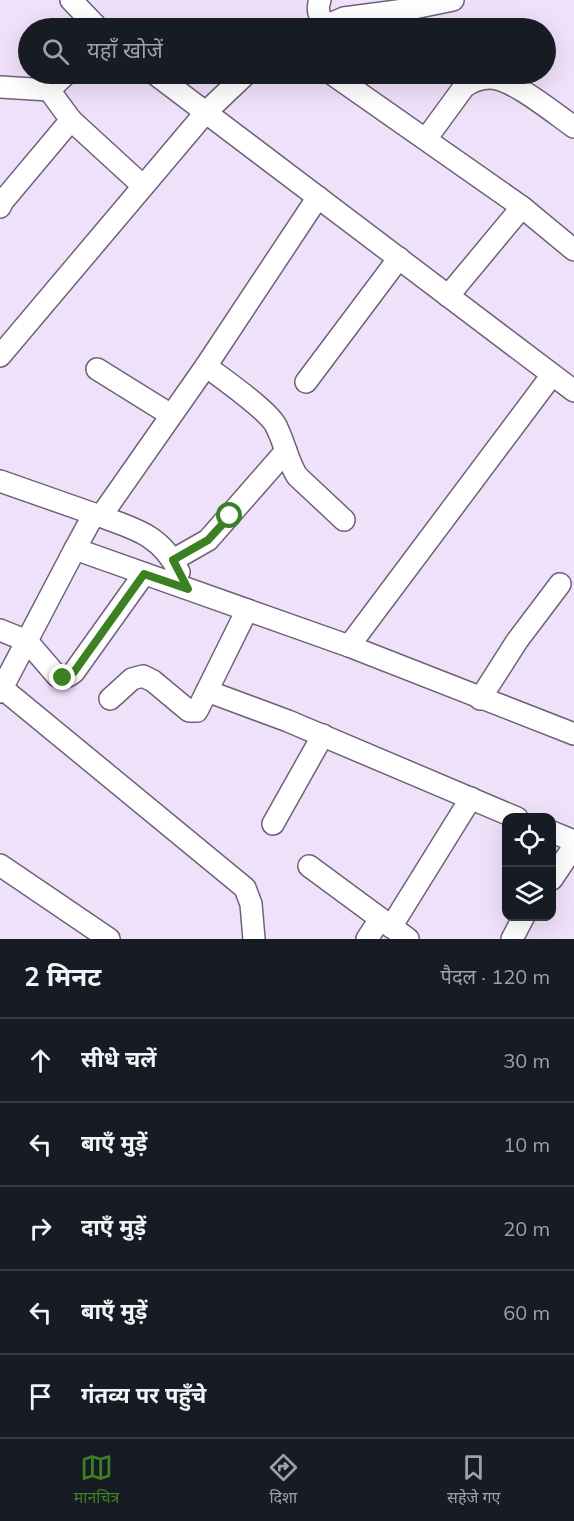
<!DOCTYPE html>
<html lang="hi">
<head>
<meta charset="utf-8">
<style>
  body { margin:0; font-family:Mulish,"Noto Sans Devanagari",sans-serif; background:#20242c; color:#f1f3f6 }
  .controls { position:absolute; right:18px; bottom:18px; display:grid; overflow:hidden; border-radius:12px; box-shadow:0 6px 24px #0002 }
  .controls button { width:54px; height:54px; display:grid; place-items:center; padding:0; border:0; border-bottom:2px solid #363941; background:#171b24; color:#f1f3f6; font:30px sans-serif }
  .stop { position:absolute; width:18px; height:18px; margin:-14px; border:4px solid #3b8023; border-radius:50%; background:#fff }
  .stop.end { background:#3b8023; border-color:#fff; box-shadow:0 2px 6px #0008 }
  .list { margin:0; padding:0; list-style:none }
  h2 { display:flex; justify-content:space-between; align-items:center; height:78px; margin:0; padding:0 24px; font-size:26px }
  h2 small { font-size:20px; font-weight:400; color:#9ea1a6 }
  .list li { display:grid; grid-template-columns:39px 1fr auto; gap:18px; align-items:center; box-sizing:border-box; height:84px; padding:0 24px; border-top:2px solid #363941 }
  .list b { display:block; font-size:22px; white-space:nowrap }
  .list em { font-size:20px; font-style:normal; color:#9ea1a6 }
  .icon { flex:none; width:33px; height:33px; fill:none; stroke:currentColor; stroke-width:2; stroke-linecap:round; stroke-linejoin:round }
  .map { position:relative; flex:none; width:574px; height:939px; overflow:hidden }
  .search { position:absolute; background:#171b24; box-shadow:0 6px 24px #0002; left:18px; right:18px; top:18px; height:66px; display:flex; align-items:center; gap:15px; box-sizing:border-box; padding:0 21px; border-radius:33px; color:#9ea1a6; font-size:22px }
  .sheet { height:498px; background:#171b24 }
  nav { display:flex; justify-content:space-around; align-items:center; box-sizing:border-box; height:84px; border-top:2px solid #363941; background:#171b24; font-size:16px; color:#9ea1a6 }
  nav a { display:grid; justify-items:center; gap:3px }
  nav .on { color:#3b8023 }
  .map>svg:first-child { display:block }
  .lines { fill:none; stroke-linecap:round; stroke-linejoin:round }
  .minor-casing { stroke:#6e6278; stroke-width:24 }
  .minor { stroke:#fff; stroke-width:21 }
  .route { stroke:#3b8023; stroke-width:8 }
</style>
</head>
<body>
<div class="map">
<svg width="574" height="939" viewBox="0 0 574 939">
  <rect width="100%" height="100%" fill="#efe1fa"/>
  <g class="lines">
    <defs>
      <g id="minor">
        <path d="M71,0L98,28"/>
        <path d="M320,0C316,10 320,17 325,27"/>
        <path d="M321,28L344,18L404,10L453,0"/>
        <path d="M155,74L574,391"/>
        <path d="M332,74L522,207"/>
        <path d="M0,87L49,90"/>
        <path d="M71,120L143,186"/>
        <path d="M426,139L464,87C472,81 480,78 490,78C512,78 555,114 574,127"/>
        <path d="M0,207L3,201L71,120L49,90L66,74"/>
        <path d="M448,296L522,207L574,250"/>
        <path d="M0,356L206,112L246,74"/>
        <path d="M206,366C223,379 265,408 275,424C284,440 287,460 297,476L344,520"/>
        <path d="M97,369L171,415"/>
        <path d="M306,382L399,258"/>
        <path d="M0,481L94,514L75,549L349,646L574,734"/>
        <path d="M94,514C132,528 160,533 179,572"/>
        <path d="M101,516L206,366L318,197"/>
        <path d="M173,560L208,540L286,451"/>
        <path d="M0,630L27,641L57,676C65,678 68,677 74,672L144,574"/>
        <path d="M349,646L552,375"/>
        <path d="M2,688L245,888L251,904L254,939"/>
        <path d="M207,691L288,721L517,818"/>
        <path d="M0,692L75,549"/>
        <path d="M110,699L132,679L143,676L153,681L189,711H197L247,610"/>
        <path d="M480,699L517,641L560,584"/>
        <path d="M273,824L323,735"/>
        <path d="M552,832L574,841"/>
        <path d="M0,865L109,939"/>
        <path d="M309,866L408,939"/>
        <path d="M552,879L574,846"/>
        <path d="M391,927L471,798"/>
        <path d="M367,939L380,919"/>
        <path d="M512,939L524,916"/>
      </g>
    </defs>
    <!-- minor casing -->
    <use href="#minor" class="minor-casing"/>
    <!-- minor -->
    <use href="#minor" class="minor"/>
  </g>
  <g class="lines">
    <!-- route -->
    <path class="route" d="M63,678L74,672L144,574L188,589L173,560L208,540L230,516"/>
  </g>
</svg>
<div class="controls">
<button><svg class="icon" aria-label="locate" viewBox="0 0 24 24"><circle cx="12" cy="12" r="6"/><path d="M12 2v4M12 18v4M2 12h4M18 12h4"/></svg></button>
<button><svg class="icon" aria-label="layers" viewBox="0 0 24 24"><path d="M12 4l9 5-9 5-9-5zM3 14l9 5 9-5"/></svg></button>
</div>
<div class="stop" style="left:230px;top:516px"></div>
<div class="stop end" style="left:63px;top:678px"></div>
<div class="search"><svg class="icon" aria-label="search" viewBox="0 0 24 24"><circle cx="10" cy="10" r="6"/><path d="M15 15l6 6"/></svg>यहाँ खोजें</div>
</div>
<section class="sheet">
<h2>2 मिनट<small>पैदल · 120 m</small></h2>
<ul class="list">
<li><svg class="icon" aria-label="ahead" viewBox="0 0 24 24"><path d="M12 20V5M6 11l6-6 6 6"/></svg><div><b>सीधे चलें</b></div><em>30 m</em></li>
<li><svg class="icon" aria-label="left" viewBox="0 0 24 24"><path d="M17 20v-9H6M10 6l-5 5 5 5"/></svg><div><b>बाएँ मुड़ें</b></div><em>10 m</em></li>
<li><svg class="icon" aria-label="right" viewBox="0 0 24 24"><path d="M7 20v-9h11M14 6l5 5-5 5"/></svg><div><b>दाएँ मुड़ें</b></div><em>20 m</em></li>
<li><svg class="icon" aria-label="left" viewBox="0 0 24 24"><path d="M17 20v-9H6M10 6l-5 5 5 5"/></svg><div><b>बाएँ मुड़ें</b></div><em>60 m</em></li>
<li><svg class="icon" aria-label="arrive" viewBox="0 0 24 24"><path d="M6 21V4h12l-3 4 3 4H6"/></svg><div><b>गंतव्य पर पहुँचे</b></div></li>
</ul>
</section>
<nav>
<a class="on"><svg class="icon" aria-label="map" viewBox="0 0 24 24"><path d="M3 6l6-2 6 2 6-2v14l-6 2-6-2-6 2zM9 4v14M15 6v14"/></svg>मानचित्र</a>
<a><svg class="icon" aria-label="directions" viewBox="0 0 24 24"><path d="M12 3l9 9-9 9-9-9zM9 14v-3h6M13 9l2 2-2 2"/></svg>दिशा</a>
<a><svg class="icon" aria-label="saved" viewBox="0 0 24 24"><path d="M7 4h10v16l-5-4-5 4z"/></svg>सहेजे गए</a>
</nav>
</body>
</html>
